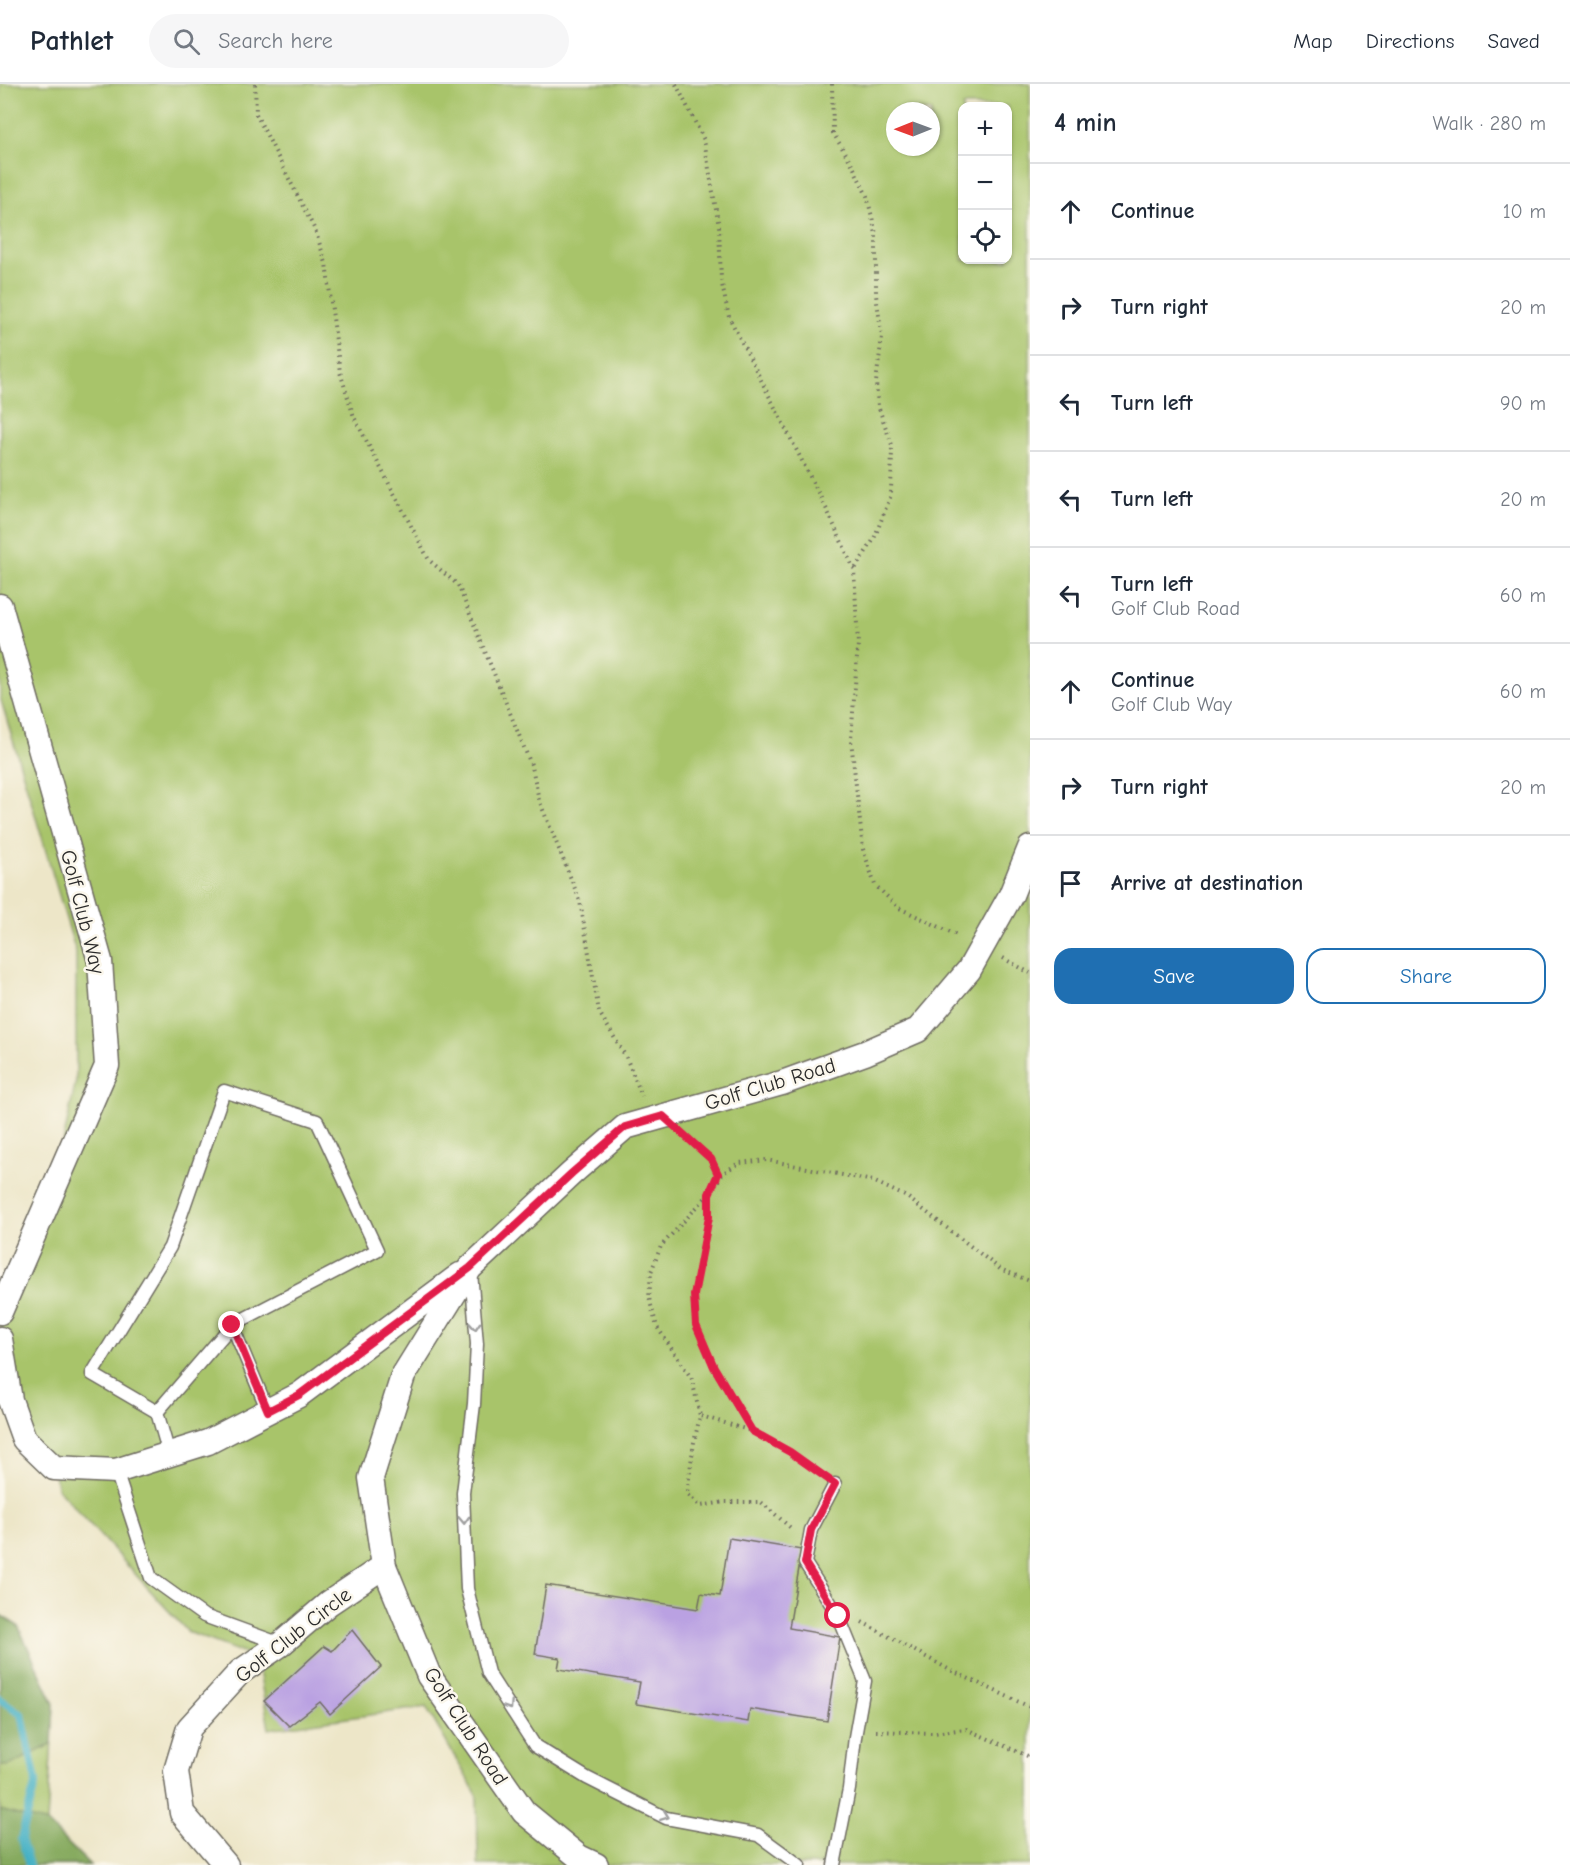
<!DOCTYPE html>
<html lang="en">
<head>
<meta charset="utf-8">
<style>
  body { margin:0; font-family:"Comic Neue",sans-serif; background:#f6f6f7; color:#1f2937 }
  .controls { position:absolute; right:18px; top:18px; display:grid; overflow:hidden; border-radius:12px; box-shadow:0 2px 4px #0004 }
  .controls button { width:54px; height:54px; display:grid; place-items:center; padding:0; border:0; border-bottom:2px solid #e0e1e3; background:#fff; color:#1f2937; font:30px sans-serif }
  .compass { position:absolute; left:886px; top:18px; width:54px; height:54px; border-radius:50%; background:#fff; box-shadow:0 2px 4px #0004; rotate:269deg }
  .stop { position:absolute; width:18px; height:18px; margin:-14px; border:4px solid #e11d48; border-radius:50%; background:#fff }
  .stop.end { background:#e11d48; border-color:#fff; box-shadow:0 2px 6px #0008 }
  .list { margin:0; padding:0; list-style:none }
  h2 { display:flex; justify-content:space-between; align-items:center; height:78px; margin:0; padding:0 24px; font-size:26px }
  h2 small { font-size:20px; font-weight:400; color:#747a83 }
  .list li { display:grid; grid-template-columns:39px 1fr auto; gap:18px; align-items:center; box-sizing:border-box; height:96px; padding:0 24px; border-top:2px solid #e0e1e3 }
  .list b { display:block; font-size:22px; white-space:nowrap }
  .list p { margin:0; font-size:20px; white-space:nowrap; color:#747a83 }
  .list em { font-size:20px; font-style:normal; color:#747a83 }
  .actions { display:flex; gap:12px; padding:18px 24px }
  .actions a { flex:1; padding:14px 0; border:2px solid #1f6fb2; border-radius:18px; text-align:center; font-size:21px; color:#1f6fb2 }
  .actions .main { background:#1f6fb2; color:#fff }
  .icon { flex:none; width:33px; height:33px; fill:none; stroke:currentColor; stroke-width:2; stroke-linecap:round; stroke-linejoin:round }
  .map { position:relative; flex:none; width:1030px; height:1781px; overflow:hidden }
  header { display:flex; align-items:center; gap:36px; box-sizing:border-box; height:84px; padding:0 30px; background:#fff; border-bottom:2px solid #e0e1e3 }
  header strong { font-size:28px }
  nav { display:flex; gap:33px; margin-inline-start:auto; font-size:21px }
  .search { width:420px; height:54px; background:#f6f6f7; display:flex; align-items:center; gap:15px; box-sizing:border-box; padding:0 21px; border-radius:33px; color:#747a83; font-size:22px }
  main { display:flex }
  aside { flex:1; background:#fff }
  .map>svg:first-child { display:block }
  .green { fill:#a8c46b; stroke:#6a784b; stroke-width:1.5; fill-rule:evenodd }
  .forest { fill:#86aa5f; stroke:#586a45; stroke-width:1.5 }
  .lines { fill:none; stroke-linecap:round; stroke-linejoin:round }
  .stream { stroke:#45b0c4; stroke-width:8 }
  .building { fill:#baa1e2 }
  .service-casing { stroke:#6f6c62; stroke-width:15 }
  .minor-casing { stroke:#6f6c62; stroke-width:27 }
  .path { stroke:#6f6c62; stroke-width:4; stroke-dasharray:1.5 4.5; stroke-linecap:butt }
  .service { stroke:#fff; stroke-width:12 }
  .minor { stroke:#fff; stroke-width:24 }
  .oneway { stroke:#a0a0a0 }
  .route { stroke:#e11d48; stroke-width:8 }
  .labels { text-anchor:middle; stroke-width:5; stroke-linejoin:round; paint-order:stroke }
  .street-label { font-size:21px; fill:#2b2b2b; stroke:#fbf7ec }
</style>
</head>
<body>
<header>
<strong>Pathlet</strong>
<div class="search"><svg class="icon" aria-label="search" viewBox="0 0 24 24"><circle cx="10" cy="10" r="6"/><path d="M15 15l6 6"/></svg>Search here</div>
<nav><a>Map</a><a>Directions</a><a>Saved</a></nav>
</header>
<main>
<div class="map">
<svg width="1030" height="1781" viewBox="0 0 1030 1781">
  <rect width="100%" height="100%" fill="#fbf7ec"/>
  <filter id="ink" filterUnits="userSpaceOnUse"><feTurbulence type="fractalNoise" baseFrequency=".0167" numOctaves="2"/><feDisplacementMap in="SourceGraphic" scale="12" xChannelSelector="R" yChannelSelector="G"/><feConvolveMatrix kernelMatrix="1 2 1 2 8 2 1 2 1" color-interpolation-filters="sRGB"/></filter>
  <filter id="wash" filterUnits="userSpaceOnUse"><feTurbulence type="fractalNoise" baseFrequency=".008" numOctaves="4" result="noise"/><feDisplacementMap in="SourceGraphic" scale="24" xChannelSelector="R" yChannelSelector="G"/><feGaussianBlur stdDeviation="1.35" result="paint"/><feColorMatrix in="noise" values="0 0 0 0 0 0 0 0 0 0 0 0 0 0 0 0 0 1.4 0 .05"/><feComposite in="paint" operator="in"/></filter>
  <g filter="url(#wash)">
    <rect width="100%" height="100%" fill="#ede6c8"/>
    <!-- green -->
    <g class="green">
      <path d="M0,0H1030V1781H478L477,1711L426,1623L269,1645L257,1574L188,1548L57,1404L54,1384L24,1355L0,1255V1228L54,1102L76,996V868L0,613ZM963,22H1008V176H963ZM895,27H931V63H895Z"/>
      <path d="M0,1531L18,1542L54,1620L47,1739L90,1781H0Z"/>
    </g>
    <!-- forest -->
    <g class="forest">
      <path d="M0,1531L18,1542L54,1620L52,1660L9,1682L0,1681Z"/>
      <path d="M0,1726L47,1739L90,1781H0Z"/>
    </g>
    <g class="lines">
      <!-- stream -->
      <path class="stream" d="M0,1615L22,1631L36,1697L21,1755L29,1781"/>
    </g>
    <g id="blocks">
      <!-- building -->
      <g class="building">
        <path d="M729,1454L802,1466L789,1544L840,1553L827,1637L750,1625L748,1638L636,1620L640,1598L558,1585L560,1574L535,1570L546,1501L698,1525L701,1509L720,1512Z"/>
        <path d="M352,1546L381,1583L330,1630L320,1618L289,1642L264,1617L324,1562L332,1567Z"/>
      </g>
    </g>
  </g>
  <g filter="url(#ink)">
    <use href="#blocks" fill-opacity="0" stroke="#6f6c62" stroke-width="1.5"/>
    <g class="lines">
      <defs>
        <g id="service">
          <path d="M224,1007L317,1037L377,1166L232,1241L157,1328L92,1290L170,1163Z"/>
          <path d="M471,1188L477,1260L474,1320L463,1409L467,1505L488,1589L535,1662L587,1694L666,1734L758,1751L799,1781"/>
          <path d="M232,1241L268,1327"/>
          <path d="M157,1328L169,1370"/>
          <path d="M116,1387L151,1494L204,1532L281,1560"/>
          <path d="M834,1781L849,1705L855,1653L865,1597L838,1531L805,1479L811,1446L835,1400"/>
        </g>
        <g id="minor">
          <path d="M0,522L100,877L107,982L0,1228"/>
          <path d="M0,1255L10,1316L24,1355L54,1384L116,1387L208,1358L299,1311L460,1191"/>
          <path d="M226,1781L182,1729L176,1687L189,1644L240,1588L281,1560L329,1519L384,1482"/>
          <path d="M596,1781L579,1773L524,1728L429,1592L384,1482L371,1394L403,1292L470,1184L572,1089L625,1043L782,999L865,969L918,946L969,886L1011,811L1030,764"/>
        </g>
      </defs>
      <!-- service casing -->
      <use href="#service" class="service-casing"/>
      <!-- minor casing -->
      <use href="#minor" class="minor-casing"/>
      <!-- path -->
      <g class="path">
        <path d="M255,0L256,30L315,146L326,179L340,288L354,333L429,476L458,501L532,683L539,716L580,817L599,928L626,973L642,1012"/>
        <path d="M676,0L704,56L719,143L721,196L729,233L827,426L854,485L858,560L851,656L863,765L875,801L899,824L959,852"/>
        <path d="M832,0L833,49L852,80L867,112L876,150V211L882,253L876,298L878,322L892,361L891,411L874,455L855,485"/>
        <path d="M1003,874L1030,889"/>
        <path d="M688,1053L711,1075L719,1090L709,1110V1133L694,1211L696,1241L713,1283L752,1347"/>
        <path d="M718,1097L723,1089L739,1079L767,1076L873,1097L907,1113L1000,1185L1030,1197"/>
        <path d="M709,1110L661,1162L651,1188L649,1214L657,1243L692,1295L700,1332L694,1358L687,1409L700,1422L725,1418H761L792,1445"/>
        <path d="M701,1332L752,1347L790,1368L820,1389"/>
        <path d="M862,1538L950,1586L1030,1623"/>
        <path d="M876,1647L933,1649L966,1645L1030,1673"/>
      </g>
      <!-- service -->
      <use href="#service" class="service"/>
      <!-- minor -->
      <use href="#minor" class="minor"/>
    </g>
    <!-- one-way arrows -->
    <defs><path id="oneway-chevron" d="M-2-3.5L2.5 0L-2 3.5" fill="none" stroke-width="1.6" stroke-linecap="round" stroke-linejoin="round" transform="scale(1.5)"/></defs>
    <g class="oneway">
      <use href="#oneway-chevron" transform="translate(475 1242) rotate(86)"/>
      <use href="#oneway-chevron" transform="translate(464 1436) rotate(88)"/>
      <use href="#oneway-chevron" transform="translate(509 1622) rotate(57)"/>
      <use href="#oneway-chevron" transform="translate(665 1732) rotate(21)"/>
    </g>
  </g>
  <g class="lines" filter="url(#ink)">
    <!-- route -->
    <path class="route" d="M232,1241L268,1327L299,1311L470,1184L572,1089L625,1043L663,1032L711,1075L718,1090L709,1110V1133L694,1211L696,1241L714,1283L752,1347L790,1368L835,1400L811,1446L805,1479L838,1532"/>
  </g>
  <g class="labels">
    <!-- street labels -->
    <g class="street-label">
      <text transform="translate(83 828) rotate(76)" y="7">Golf Club Way</text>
      <text transform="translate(770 1000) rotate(-17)" y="7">Golf Club Road</text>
      <text transform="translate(293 1551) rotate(-38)" y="7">Golf Club Circle</text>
      <text transform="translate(466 1642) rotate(57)" y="7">Golf Club Road</text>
    </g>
  </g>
</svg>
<div class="controls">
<button>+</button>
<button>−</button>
<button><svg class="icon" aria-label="locate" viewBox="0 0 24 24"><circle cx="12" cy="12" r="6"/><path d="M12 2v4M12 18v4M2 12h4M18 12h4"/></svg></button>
</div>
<svg class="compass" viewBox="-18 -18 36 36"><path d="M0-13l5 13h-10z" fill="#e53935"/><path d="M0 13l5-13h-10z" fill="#747a83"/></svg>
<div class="stop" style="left:838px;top:1532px"></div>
<div class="stop end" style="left:232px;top:1241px"></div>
</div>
<aside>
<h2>4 min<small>Walk · 280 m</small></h2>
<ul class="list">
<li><svg class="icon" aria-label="ahead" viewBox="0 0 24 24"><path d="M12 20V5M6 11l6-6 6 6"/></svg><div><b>Continue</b></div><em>10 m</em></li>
<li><svg class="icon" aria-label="right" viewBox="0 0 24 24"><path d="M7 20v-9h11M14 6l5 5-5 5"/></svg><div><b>Turn right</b></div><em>20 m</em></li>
<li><svg class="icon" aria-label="left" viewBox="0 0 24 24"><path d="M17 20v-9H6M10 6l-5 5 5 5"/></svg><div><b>Turn left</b></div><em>90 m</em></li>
<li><svg class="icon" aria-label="left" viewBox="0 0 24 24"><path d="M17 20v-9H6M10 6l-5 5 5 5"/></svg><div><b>Turn left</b></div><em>20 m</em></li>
<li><svg class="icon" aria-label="left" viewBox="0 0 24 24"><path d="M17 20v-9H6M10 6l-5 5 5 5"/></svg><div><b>Turn left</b><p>Golf Club Road</p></div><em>60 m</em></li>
<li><svg class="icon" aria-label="ahead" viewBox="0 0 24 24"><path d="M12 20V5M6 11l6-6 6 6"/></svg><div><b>Continue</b><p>Golf Club Way</p></div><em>60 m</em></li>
<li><svg class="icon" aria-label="right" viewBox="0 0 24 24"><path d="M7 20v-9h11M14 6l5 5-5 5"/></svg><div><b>Turn right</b></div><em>20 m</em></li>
<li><svg class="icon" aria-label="arrive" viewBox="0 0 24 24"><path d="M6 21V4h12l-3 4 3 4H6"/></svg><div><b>Arrive at destination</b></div></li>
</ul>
<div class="actions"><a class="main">Save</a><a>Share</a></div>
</aside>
</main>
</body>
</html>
